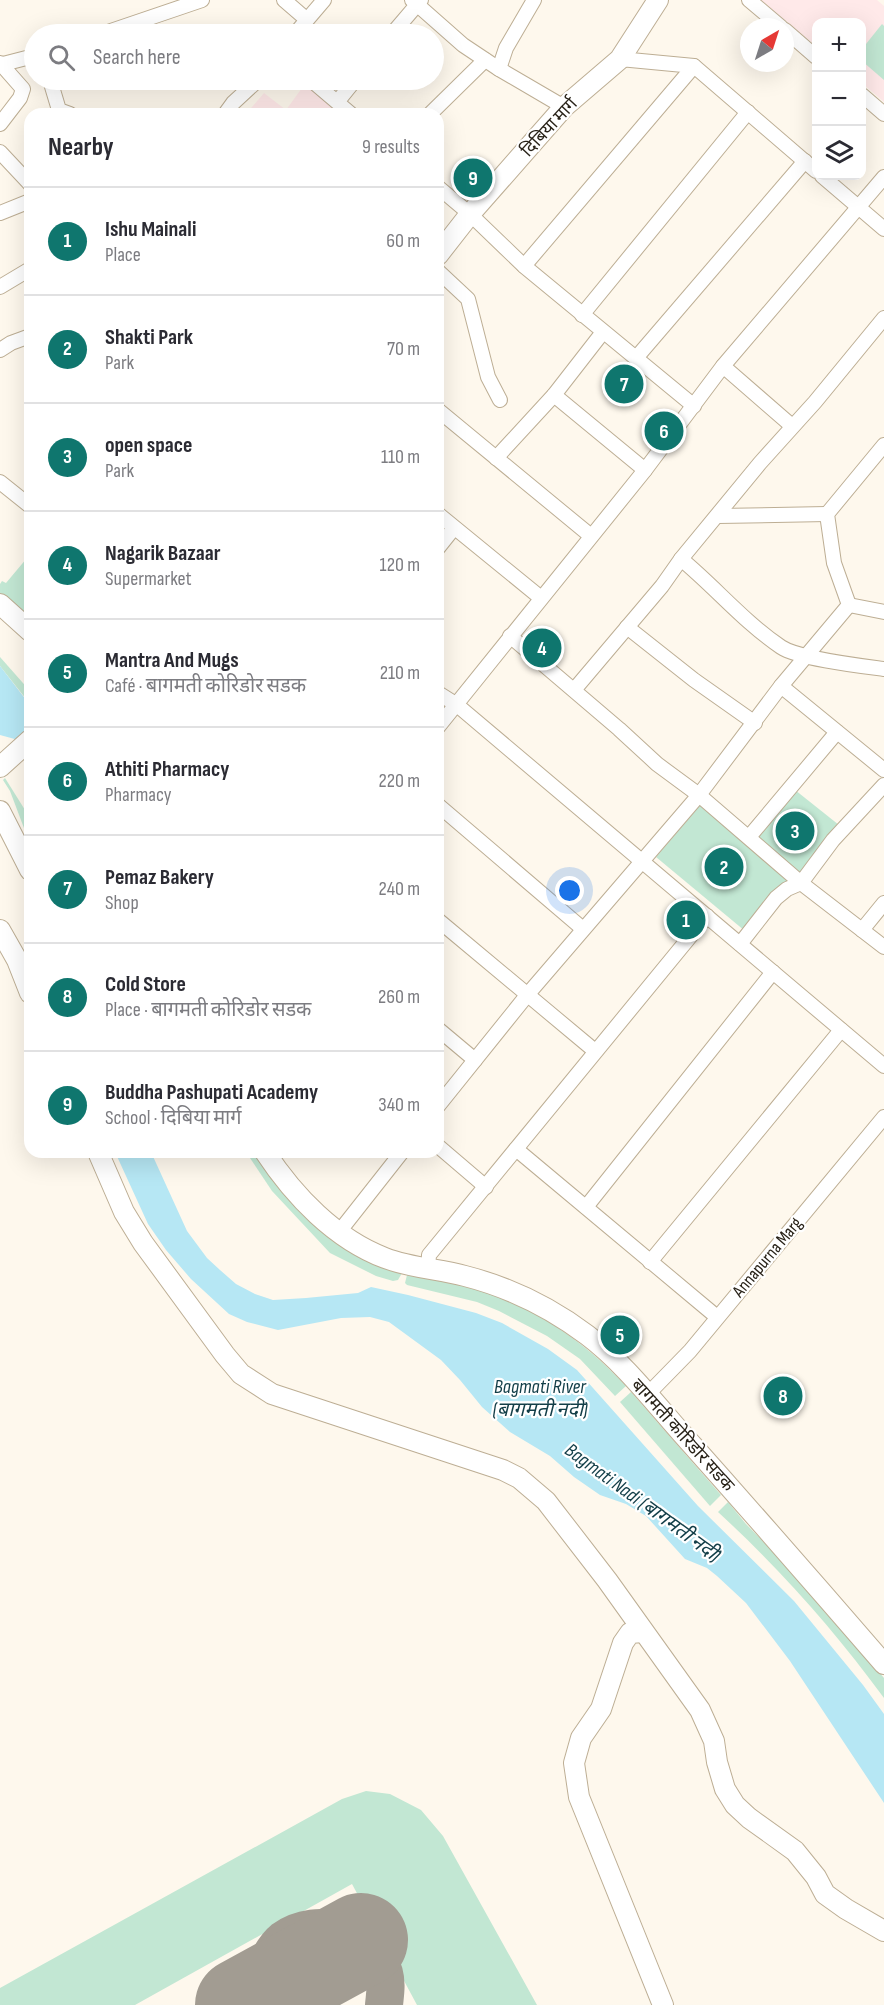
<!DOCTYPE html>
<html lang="en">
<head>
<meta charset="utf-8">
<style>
  body { margin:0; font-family:"Sofia Sans Condensed","Noto Sans Devanagari",sans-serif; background:#f7f7f7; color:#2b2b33 }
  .controls { position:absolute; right:18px; top:18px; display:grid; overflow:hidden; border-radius:12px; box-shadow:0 6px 24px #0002 }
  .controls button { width:54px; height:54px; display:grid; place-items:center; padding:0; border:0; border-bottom:2px solid #e1e1e2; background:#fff; color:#2b2b33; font:30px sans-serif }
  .compass { position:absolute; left:740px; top:18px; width:54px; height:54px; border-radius:50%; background:#fff; box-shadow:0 6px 24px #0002; rotate:39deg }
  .you { position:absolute; left:570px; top:891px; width:21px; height:21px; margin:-15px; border:4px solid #fff; border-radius:50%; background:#1a73e8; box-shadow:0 0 0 9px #1a73e833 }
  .badge { display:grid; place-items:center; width:39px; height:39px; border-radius:50%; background:#0f766e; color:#fff; font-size:20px; font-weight:700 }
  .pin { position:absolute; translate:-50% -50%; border:3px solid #fff; box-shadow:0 2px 6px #0006 }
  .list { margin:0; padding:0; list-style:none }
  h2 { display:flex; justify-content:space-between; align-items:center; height:78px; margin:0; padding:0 24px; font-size:26px }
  h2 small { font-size:20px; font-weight:400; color:#7c7c81 }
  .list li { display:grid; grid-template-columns:39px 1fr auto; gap:18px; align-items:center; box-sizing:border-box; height:108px; padding:0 24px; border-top:2px solid #e1e1e2 }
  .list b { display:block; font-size:22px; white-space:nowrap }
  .list p { margin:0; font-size:20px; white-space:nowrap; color:#7c7c81 }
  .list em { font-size:20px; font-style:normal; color:#7c7c81 }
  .icon { flex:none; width:33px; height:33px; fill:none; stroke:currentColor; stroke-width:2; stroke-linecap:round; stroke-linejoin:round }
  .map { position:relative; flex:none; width:884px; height:2005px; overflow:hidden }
  .search { position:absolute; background:#fff; box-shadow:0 6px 24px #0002; left:24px; top:24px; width:420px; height:66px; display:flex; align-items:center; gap:15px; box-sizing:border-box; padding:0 21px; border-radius:33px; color:#7c7c81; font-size:22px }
  .panel { position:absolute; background:#fff; box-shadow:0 6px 24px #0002; left:24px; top:108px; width:420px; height:1050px; border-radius:18px }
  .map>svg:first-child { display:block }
  .education { fill:#ffe9e9 }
  .green { fill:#c2e7d3 }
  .water { fill:#b6e7f4 }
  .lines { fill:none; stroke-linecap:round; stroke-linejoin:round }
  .taxiway { stroke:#a29c92; stroke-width:38 }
  .runway { stroke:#a29c92; stroke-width:94 }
  .street-casing { stroke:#bdae94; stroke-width:16 }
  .secondary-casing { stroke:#bdae94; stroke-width:22 }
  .street { stroke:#fff; stroke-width:14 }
  .secondary { stroke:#fff; stroke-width:20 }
  .labels { text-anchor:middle; stroke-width:4.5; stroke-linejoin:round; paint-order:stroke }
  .street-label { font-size:18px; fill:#292319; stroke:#fff }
  .water-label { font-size:20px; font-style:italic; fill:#123e48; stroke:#fff }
</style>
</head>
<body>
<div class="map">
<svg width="884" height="2005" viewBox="0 0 884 2005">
  <rect width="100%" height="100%" fill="#fef8ed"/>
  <!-- education -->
  <g class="education">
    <path d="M761,0H877L884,6V102L862,83V22H816V46Z"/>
    <path d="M307,81L338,107L339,114H246L264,93L286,110Z"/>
    <path d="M472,155L496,174L474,200L450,182Z"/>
  </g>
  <!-- green -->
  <g class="green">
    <path d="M882,24L884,26V80L862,61V49Z"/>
    <path d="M27,558L30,560V623L0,593V584L2,581L6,583Z"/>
    <path d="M0,657L30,691V704L0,666Z"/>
    <path d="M5,778L30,818V844L10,791L3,780Z"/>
    <path d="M790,786L839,825L800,880L749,837Z"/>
    <path d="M702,803L791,877L745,931L656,857Z"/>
    <path d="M246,1152H257L402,1273L398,1280L393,1281L376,1276L330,1253L272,1191Z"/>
    <path d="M407,1275C429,1280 453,1282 475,1289C534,1306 585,1342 626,1386L615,1396L580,1359L547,1336L499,1311L477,1302L407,1285L405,1283Z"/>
    <path d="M631,1392L721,1495L710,1506L620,1402Z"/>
    <path d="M728,1502L746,1524L801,1580L884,1678V1698C835,1631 780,1569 718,1512Z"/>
    <path d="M366,1791L390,1794L421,1810L443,1836L537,2005H417L352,1884L135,2005H0V1988L342,1799Z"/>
  </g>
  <!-- water -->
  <g class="water">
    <path d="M0,666L30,705V754L22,741L0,735Z"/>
    <path d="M115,1152H151L187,1231L207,1258L220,1270L236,1284L255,1294L273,1300L306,1298L358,1293L371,1287L408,1295L476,1313L502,1323L548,1349L577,1370L698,1506L794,1601L863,1685L884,1714V1803L790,1661L746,1603L717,1576L707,1568L685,1559L646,1516L626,1504L600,1495L574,1477L550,1456L510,1432L482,1407L460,1380L441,1360L389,1322L370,1317L341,1318L278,1330L247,1322L229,1314L191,1279L166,1250L148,1224Z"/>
  </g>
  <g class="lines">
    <!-- taxiway -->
    <path class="taxiway" d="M233,2005C244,1994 254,1983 262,1970C269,1960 273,1948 283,1940C318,1915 372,1931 384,1973C387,1984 385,1994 384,2005"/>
    <!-- runway -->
    <path class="runway" d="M242,2005L361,1940"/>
    <defs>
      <g id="street">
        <path d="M284,0L306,19"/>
        <path d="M412,0L463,45L499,69L564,107"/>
        <path d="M749,0L781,27"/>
        <path d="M785,30L816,57"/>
        <path d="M102,34L202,0"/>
        <path d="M295,34L324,0"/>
        <path d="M392,34L421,0"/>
        <path d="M620,59L694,66L816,171"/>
        <path d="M0,63L23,89L20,98L0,124"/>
        <path d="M3,64L34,56"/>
        <path d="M499,69L506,48L534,0"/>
        <path d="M50,80L59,110L70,114"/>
        <path d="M311,80L351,114"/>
        <path d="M862,95L884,114"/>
        <path d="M338,101L355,80"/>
        <path d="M225,114L233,103L258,80"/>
        <path d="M430,114L485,60"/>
        <path d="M0,152L30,184"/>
        <path d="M822,176L884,229"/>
        <path d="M438,187L470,214L524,266L694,406"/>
        <path d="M0,213L30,201"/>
        <path d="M524,266L694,66"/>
        <path d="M438,271L468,299L488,377L500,400"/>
        <path d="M0,287L30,269"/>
        <path d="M582,315L748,112"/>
        <path d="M0,350L11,343L30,336"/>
        <path d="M636,358L805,161"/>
        <path d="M723,366L792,426"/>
        <path d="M554,395L645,470"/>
        <path d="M438,410L591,536"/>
        <path d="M496,458L554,395L603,332"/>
        <path d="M0,482L30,506"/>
        <path d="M438,514L541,598"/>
        <path d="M718,516L827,514"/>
        <path d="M438,548L454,528"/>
        <path d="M681,559C715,587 744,622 781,647C799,659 861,666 884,669"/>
        <path d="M849,605L884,612"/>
        <path d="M627,627L694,680L755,723"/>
        <path d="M510,636L619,729L657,764L699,795L801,883L884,947"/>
        <path d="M781,686L884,770"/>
        <path d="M574,690L662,586L681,559L760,463L815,402L884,318"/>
        <path d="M438,693L457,705L884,1066"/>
        <path d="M438,727L645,470L723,366L884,177"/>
        <path d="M438,805L583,929"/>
        <path d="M749,837L837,732"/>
        <path d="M438,920L595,1051"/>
        <path d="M862,930L884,903"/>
        <path d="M740,944L776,898L787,889L801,883L833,840L884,785"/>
        <path d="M438,1029L475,1060"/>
        <path d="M438,1106L528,994L699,795L781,686L849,605L834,563L827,514L884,445"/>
        <path d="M438,1146L486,1187"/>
        <path d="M516,1149L717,1317"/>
        <path d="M586,1207L773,972"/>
        <path d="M339,1232L402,1152"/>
        <path d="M650,1262L841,1030"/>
        <path d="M428,1268L429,1255L707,916"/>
        <path d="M647,1395L690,1351L884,1117"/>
      </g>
      <g id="secondary">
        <path d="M438,255L470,214L564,107L620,59L658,0"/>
        <path d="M0,604L30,631"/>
        <path d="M0,767L30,740"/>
        <path d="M0,811L30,870"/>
        <path d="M0,930L17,960L30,993"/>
        <path d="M98,1152L124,1212L143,1243L225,1355L241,1374L272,1394L503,1470L519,1478L546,1501L607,1580L700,1710L714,1741L717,1762L725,1789L735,1805L749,1818L795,1851L816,1877L825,1894L846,1909L884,1931"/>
        <path d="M265,1152C294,1196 335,1239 385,1258C411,1268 439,1269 465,1276C508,1287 551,1308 587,1335C627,1365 659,1409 693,1446C757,1518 821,1591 884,1664"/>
        <path d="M643,1632L630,1633L623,1643L601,1709L581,1738L574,1763L579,1797L663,2005"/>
      </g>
    </defs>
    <!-- street casing -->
    <use href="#street" class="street-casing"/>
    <!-- secondary casing -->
    <use href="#secondary" class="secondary-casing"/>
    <!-- street -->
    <use href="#street" class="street"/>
    <!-- secondary -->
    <use href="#secondary" class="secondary"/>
  </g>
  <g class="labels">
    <!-- street labels -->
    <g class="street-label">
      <text transform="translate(549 127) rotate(-47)" y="6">दिबिया मार्ग</text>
      <text transform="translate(767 1257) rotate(-50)" y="6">Annapurna Marg</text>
      <text transform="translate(683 1435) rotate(48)" y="6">बागमती कोरिडोर सडक</text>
    </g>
    <!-- water labels -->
    <g class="water-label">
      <text x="540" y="1393">Bagmati River<tspan x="540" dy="23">(बागमती नदी)</tspan></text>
      <text transform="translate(643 1502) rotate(36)" y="7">Bagmati Nadi (बागमती नदी)</text>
    </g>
  </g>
</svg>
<div class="controls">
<button>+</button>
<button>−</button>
<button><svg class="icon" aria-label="layers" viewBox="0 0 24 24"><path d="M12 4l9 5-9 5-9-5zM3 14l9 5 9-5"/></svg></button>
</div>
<svg class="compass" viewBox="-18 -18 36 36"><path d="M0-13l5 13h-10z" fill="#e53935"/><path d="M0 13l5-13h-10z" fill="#7c7c81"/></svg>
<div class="you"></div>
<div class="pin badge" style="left:686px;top:920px">1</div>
<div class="pin badge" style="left:724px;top:867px">2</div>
<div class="pin badge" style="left:795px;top:831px">3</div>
<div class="pin badge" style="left:542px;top:648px">4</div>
<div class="pin badge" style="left:620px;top:1335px">5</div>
<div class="pin badge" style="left:664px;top:431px">6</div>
<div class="pin badge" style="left:624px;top:384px">7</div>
<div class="pin badge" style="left:783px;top:1396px">8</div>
<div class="pin badge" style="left:473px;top:178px">9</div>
<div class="search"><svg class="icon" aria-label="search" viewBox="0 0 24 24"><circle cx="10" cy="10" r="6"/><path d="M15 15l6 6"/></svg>Search here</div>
<section class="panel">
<h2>Nearby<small>9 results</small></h2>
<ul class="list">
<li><span class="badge">1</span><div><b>Ishu Mainali</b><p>Place</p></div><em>60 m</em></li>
<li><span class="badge">2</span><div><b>Shakti Park</b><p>Park</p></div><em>70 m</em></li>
<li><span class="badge">3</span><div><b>open space</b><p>Park</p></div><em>110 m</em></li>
<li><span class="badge">4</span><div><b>Nagarik Bazaar</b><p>Supermarket</p></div><em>120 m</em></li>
<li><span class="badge">5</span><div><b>Mantra And Mugs</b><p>Café · बागमती कोरिडोर सडक</p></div><em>210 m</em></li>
<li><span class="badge">6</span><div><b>Athiti Pharmacy</b><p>Pharmacy</p></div><em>220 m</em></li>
<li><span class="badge">7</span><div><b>Pemaz Bakery</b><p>Shop</p></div><em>240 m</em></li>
<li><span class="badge">8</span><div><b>Cold Store</b><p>Place · बागमती कोरिडोर सडक</p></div><em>260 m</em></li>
<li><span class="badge">9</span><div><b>Buddha Pashupati Academy</b><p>School · दिबिया मार्ग</p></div><em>340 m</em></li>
</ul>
</section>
</div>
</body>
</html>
